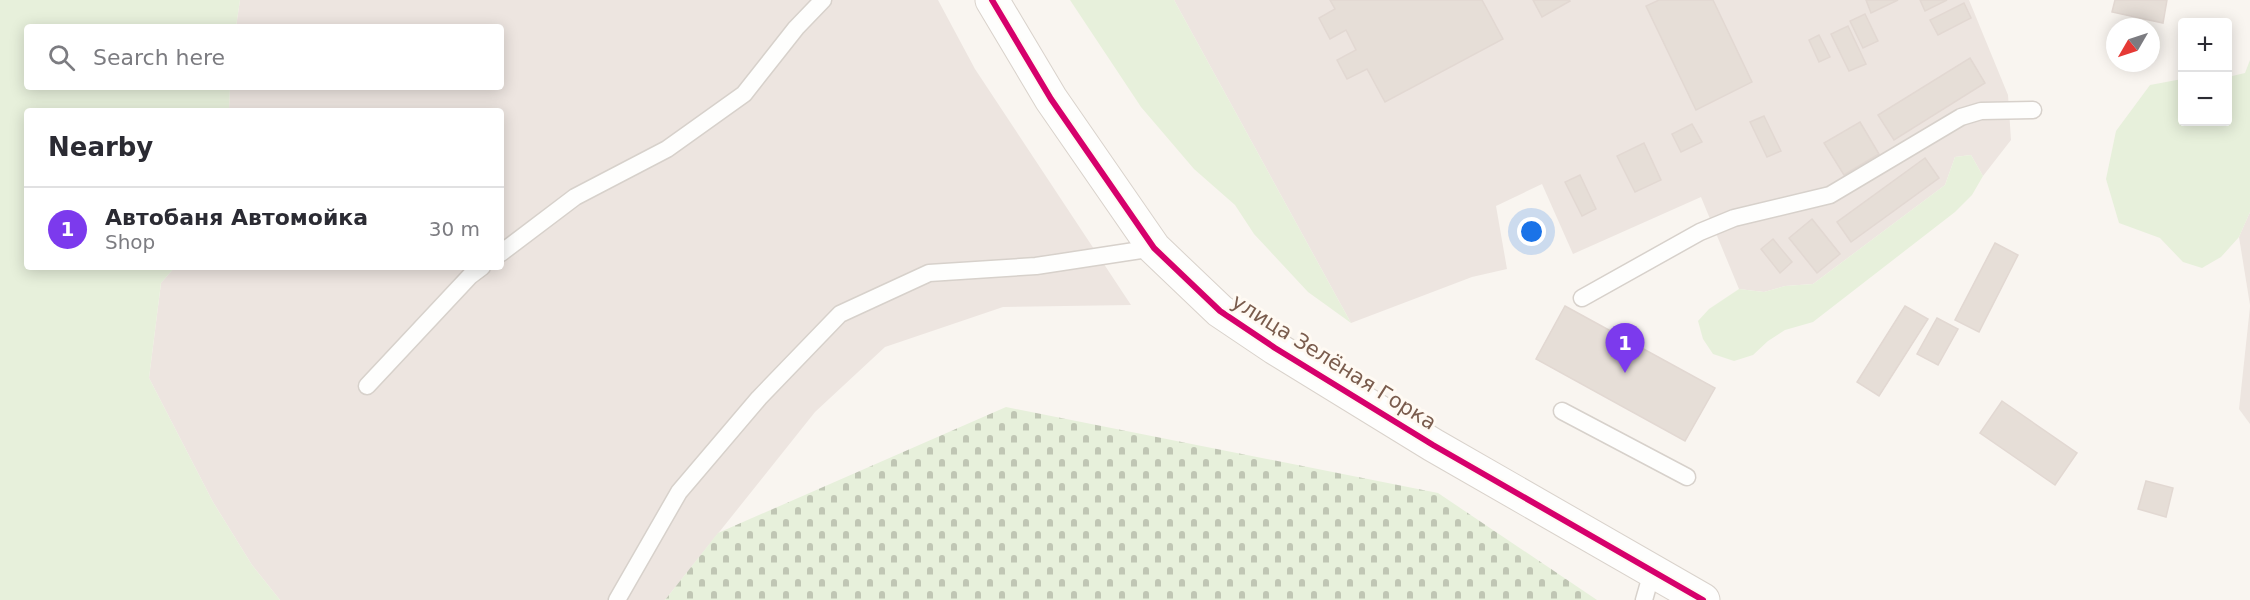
<!DOCTYPE html>
<html lang="en">
<head>
<meta charset="utf-8">
<style>
  body { margin:0; font-family:"DejaVu Sans",sans-serif; background:#f7f7f7; color:#2b2b33 }
  .controls { position:absolute; right:18px; top:18px; display:grid; overflow:hidden; border-radius:6px; box-shadow:0 3px 15px #0003 }
  .controls button { width:54px; height:54px; display:grid; place-items:center; padding:0; border:0; border-bottom:2px solid #e1e1e2; background:#fff; color:#2b2b33; font:30px sans-serif }
  .compass { position:absolute; left:2106px; top:18px; width:54px; height:54px; border-radius:50%; background:#fff; box-shadow:0 3px 15px #0003; rotate:231deg }
  .you { position:absolute; left:1532px; top:232px; width:21px; height:21px; margin:-15px; border:4px solid #fff; border-radius:50%; background:#1a73e8; box-shadow:0 0 0 9px #1a73e833 }
  .badge { display:grid; place-items:center; width:39px; height:39px; border-radius:50%; background:#7c3aed; color:#fff; font-size:20px; font-weight:700 }
  .pin { position:absolute; translate:-50% -50px; filter:drop-shadow(0 2px 3px #0008) }
  .pin::after { content:''; position:absolute; top:32px; width:21px; height:18px; background:inherit; clip-path:polygon(0 0,100% 0,50% 100%) }
  .list { margin:0; padding:0; list-style:none }
  h2 { display:flex; justify-content:space-between; align-items:center; height:78px; margin:0; padding:0 24px; font-size:26px }
  h2 small { font-size:20px; font-weight:400; color:#7c7c81 }
  .list li { display:grid; grid-template-columns:39px 1fr auto; gap:18px; align-items:center; box-sizing:border-box; height:84px; padding:0 24px; border-top:2px solid #e1e1e2 }
  .list b { display:block; font-size:22px; white-space:nowrap }
  .list p { margin:0; font-size:20px; white-space:nowrap; color:#7c7c81 }
  .list em { font-size:20px; font-style:normal; color:#7c7c81 }
  .icon { flex:none; width:33px; height:33px; fill:none; stroke:currentColor; stroke-width:2; stroke-linecap:round; stroke-linejoin:round }
  .map { position:relative; flex:none; width:2250px; height:600px; overflow:hidden }
  .search { position:absolute; background:#fff; box-shadow:0 3px 15px #0003; left:24px; top:24px; width:480px; height:66px; display:flex; align-items:center; gap:15px; box-sizing:border-box; padding:0 21px; border-radius:6px; color:#7c7c81; font-size:22px }
  .panel { position:absolute; background:#fff; box-shadow:0 3px 15px #0003; left:24px; top:108px; width:480px; height:162px; border-radius:6px }
  .map>svg:first-child { display:block }
  .industrial { fill:#ede5e0 }
  .green { fill:#e7f0db }
  .cemetery { fill:url(#cemetery-stones) }
  .building { fill:#e6ded7; stroke:#e2d8d2; stroke-width:1.5 }
  .lines { fill:none; stroke-linecap:round; stroke-linejoin:round }
  .lane-casing { stroke:#d7d1cb; stroke-width:19 }
  .secondary-casing { stroke:#d9d2cb; stroke-width:35 }
  .lane { stroke:#fefefd; stroke-width:16 }
  .secondary { stroke:#fefefd; stroke-width:33 }
  .cycleway-casing { stroke:#fffaf3; stroke-width:10 }
  .cycleway { stroke:#d6006c; stroke-width:6 }
  .labels { text-anchor:middle; stroke-width:6; stroke-linejoin:round; paint-order:stroke }
  .street-label { font-size:21px; fill:#7a5c4d; stroke:#fffaf3 }
</style>
</head>
<body>
<div class="map">
<svg width="2250" height="600" viewBox="0 0 2250 600">
  <defs>
    <pattern id="cemetery-stones" width="16" height="16" patternUnits="userSpaceOnUse" patternTransform="scale(1.5)"><rect width="16" height="16" fill="#e7f0db"/><path d="M2 7V4a2 2 0 0 1 4 0v3zM10 15v-3a2 2 0 0 1 4 0v3z" fill="#c0c6b4"/></pattern>
  </defs>
  <rect width="100%" height="100%" fill="#f9f5f0"/>
  <!-- industrial -->
  <g class="industrial">
    <path d="M240,0H938L975,69L1131,305L1003,307L885,347L815,412L665,600H280L252,565L213,502L149,378L161,283L175,267H501V111H229L230,87H501V27H236Z"/>
    <path d="M1174,0H1969L2008,95L2011,140L1983,176L1971,155L1955,157L1945,185L1813,284L1785,286L1764,292L1739,289L1701,197L1573,254L1542,184L1496,206L1507,269L1472,277L1351,323Z"/>
    <path d="M2250,212V305L2239,237Z"/>
    <path d="M2250,307V424L2239,409Z"/>
  </g>
  <!-- green -->
  <g class="green">
    <path d="M0,0H240L236,27H27V87H230L229,111H27V267H175L161,283L149,378L213,502L252,565L280,600H0Z"/>
    <path d="M1070,0H1174L1351,323L1308,292L1254,234L1235,205L1194,169L1141,107Z"/>
    <path d="M2250,60V212L2239,237L2221,257L2202,268L2183,262L2160,238L2119,223L2106,179L2116,131L2150,85L2182,79V122H2228V77L2245,73Z"/>
    <path d="M1971,155L1983,176L1972,195L1955,212L1813,322L1785,330L1768,341L1753,355L1734,361L1713,354L1703,339L1698,321L1709,309L1739,289L1764,292L1785,286L1813,284L1945,185L1955,157Z"/>
  </g>
  <!-- cemetery -->
  <path class="cemetery" d="M1006,407L1438,493L1597,600H665L718,533Z"/>
  <!-- building -->
  <g class="building">
    <path d="M1330,0H1482L1503,39L1385,102L1367,69L1347,79L1337,60L1356,50L1346,30L1330,39L1319,18L1335,9Z"/>
    <path d="M1533,0H1569L1570,1L1542,17Z"/>
    <path d="M1659,0H1713L1752,82L1696,110L1646,6Z"/>
    <path d="M1866,0H1898L1871,13Z"/>
    <path d="M1920,0H1947L1925,11Z"/>
    <path d="M2115,0H2167L2163,23L2112,12Z"/>
    <path d="M1964,3L1971,18L1938,35L1930,20Z"/>
    <path d="M1865,14L1878,41L1863,48L1850,21Z"/>
    <path d="M1848,26L1866,64L1849,71L1831,34Z"/>
    <path d="M1819,35L1830,57L1819,62L1809,40Z"/>
    <path d="M1970,58L1985,83L1894,140L1878,115Z"/>
    <path d="M1764,116L1781,151L1767,157L1750,122Z"/>
    <path d="M1860,122L1879,154L1844,175L1824,143Z"/>
    <path d="M1692,124L1702,142L1681,152L1672,134Z"/>
    <path d="M1644,143L1661,180L1635,192L1617,156Z"/>
    <path d="M1925,158L1939,178L1851,242L1837,222Z"/>
    <path d="M1580,175L1596,209L1582,216L1565,182Z"/>
    <path d="M1812,219L1840,254L1817,273L1789,238Z"/>
    <path d="M1773,239L1792,262L1780,273L1761,249Z"/>
    <path d="M1995,243L2018,255L1979,332L1955,320Z"/>
    <path d="M1565,306L1715,388L1685,441L1536,359Z"/>
    <path d="M1905,306L1928,319L1879,396L1857,382Z"/>
    <path d="M1937,318L1958,329L1938,365L1917,354Z"/>
    <path d="M2002,401L2077,453L2055,485L1980,433Z"/>
    <path d="M2146,481L2173,488L2166,517L2138,509Z"/>
  </g>
  <g class="lines">
    <defs>
      <g id="lane">
        <path d="M501,253L575,197L667,149L744,94L796,28L823,0"/>
        <path d="M1582,298L1700,232L1734,218L1830,195L1961,117L1981,111L2033,110"/>
        <path d="M367,386L470,276L482,267"/>
        <path d="M1562,411L1687,477"/>
        <path d="M617,600L679,492L759,398L840,314L929,273L1036,266L1154,248"/>
        <path d="M1644,600L1652,572"/>
      </g>
      <path id="secondary" d="M992,0L1051,99L1154,248L1220,311L1275,348L1433,445L1703,600"/>
    </defs>
    <!-- lane casing -->
    <use href="#lane" class="lane-casing"/>
    <!-- secondary casing -->
    <use href="#secondary" class="secondary-casing"/>
    <!-- lane -->
    <use href="#lane" class="lane"/>
    <!-- secondary -->
    <use href="#secondary" class="secondary"/>
    <defs>
      <path id="cycleway" d="M992,0L1051,99L1154,248L1220,311L1275,348L1433,445L1703,600"/>
    </defs>
    <!-- cycleway casing -->
    <use href="#cycleway" class="cycleway-casing"/>
    <!-- cycleway -->
    <use href="#cycleway" class="cycleway"/>
  </g>
  <g class="labels">
    <!-- street labels -->
    <g class="street-label">
      <text transform="translate(1334 362) rotate(32)" y="7">улица Зелёная Горка</text>
    </g>
  </g>
</svg>
<div class="controls">
<button>+</button>
<button>−</button>
</div>
<svg class="compass" viewBox="-18 -18 36 36"><path d="M0-13l5 13h-10z" fill="#e53935"/><path d="M0 13l5-13h-10z" fill="#7c7c81"/></svg>
<div class="you"></div>
<div class="pin badge" style="left:1625px;top:373px">1</div>
<div class="search"><svg class="icon" aria-label="search" viewBox="0 0 24 24"><circle cx="10" cy="10" r="6"/><path d="M15 15l6 6"/></svg>Search here</div>
<section class="panel">
<h2>Nearby<small></small></h2>
<ul class="list">
<li><span class="badge">1</span><div><b>Автобаня Автомойка</b><p>Shop</p></div><em>30 m</em></li>
</ul>
</section>
</div>
</body>
</html>
